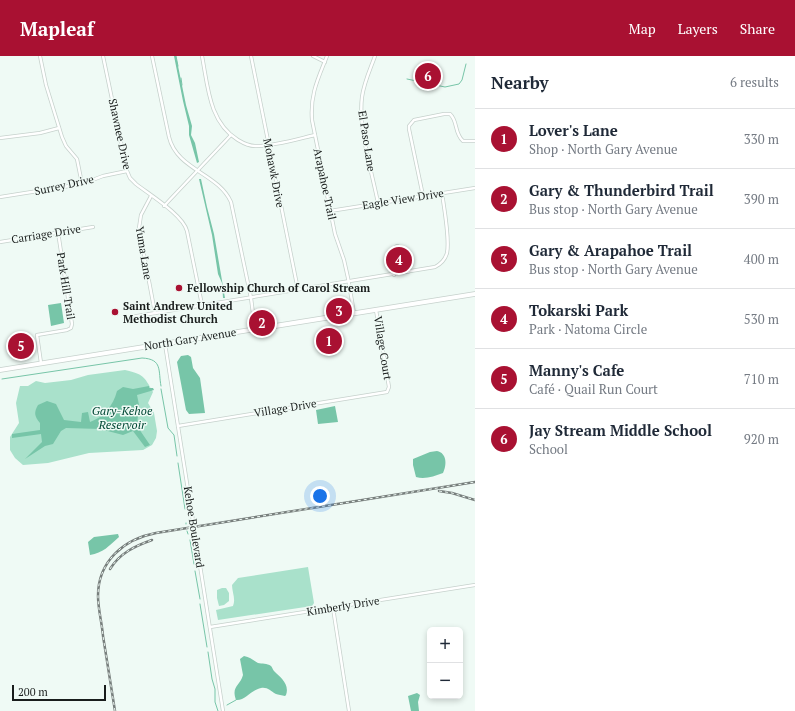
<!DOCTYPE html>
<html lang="en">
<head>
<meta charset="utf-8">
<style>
  body { margin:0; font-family:"PT Serif",serif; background:#f6f6f7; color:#1f2937 }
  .controls { position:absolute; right:12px; bottom:12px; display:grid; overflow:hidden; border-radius:6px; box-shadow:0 2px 6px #0003 }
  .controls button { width:36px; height:36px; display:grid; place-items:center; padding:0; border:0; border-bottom:1px solid #e0e1e3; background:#fff; color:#1f2937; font:20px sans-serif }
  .scale { position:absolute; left:12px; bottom:10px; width:94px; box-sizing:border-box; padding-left:4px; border:2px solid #191d1c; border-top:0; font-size:11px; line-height:14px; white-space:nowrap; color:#191d1c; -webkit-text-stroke:3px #effaf5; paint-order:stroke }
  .you { position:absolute; left:320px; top:440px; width:14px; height:14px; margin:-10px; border:3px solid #fff; border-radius:50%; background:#1a73e8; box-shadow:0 0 0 6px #1a73e833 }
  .badge { display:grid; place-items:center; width:26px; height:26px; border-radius:50%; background:#a91132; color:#fff; font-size:13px; font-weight:700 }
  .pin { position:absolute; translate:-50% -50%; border:2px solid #fff; box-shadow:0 1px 4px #0006 }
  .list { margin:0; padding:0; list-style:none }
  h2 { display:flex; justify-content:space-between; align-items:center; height:52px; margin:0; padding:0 16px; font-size:17px }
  h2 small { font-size:13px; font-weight:400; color:#747a83 }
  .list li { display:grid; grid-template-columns:26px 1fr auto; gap:12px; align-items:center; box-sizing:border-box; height:60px; padding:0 16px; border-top:1px solid #e0e1e3 }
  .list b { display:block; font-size:15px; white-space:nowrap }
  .list p { margin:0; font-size:13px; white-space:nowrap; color:#747a83 }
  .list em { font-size:13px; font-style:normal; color:#747a83 }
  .map { position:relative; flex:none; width:475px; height:655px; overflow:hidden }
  header { display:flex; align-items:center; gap:24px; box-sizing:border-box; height:56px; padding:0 20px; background:#a91132; color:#fff }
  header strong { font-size:19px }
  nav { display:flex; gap:22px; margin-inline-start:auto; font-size:14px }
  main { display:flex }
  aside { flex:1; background:#fff }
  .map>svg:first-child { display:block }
  .green { fill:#a9e1cb }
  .water { fill:#77c5a8 }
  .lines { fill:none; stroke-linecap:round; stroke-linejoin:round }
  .stream { stroke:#77c5a8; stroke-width:1 }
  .street-casing { stroke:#c6d1cc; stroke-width:4 }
  .secondary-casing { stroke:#c6d1cc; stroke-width:5.5 }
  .street { stroke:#fff; stroke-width:2.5 }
  .secondary { stroke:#fff; stroke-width:4 }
  .rail-casing { stroke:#777e7c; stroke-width:2.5 }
  .rail { stroke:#effaf5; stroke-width:1; stroke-dasharray:3; stroke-linecap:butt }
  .poi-dot { fill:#a91132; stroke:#effaf5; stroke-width:1.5 }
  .labels { text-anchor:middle; stroke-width:3; stroke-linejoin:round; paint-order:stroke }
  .street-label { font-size:11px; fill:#191d1c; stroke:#effaf5 }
  .poi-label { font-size:11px; font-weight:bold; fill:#191d1c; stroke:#effaf5; text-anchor:start }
  .water-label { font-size:12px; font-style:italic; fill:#044a37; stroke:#effaf5 }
</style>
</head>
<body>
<header>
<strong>Mapleaf</strong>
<nav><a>Map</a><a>Layers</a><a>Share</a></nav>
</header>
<main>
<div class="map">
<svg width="475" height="655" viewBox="0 0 475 655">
  <rect width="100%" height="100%" fill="#effaf5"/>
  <!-- green -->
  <g class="green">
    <path d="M398,192L403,195L405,211L404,214L398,216C393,210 392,199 396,193Z"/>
    <path d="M125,314C143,318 144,320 153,336L148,347L154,357L157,375L156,382L152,389L143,394L89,397L48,407L23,409L15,402L10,394V381L19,367L16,347L20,330H28L36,325L45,327L71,324L88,319Z"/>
    <path d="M308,511L314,547L312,550L218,564L216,554L233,550C236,543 232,536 232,529L238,522Z"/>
    <path d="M222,532H226L229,537V545L224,549L219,550L217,542V534Z"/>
  </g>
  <!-- water -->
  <g class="water">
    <path d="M174,0H176L186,49L192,70L191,79L195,87L199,106L197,107L189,79V70L183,45Z"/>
    <path d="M199,123H201L207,151L214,178L225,242H223L222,227L218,218L212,179Z"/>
    <path d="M61,247L64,267L51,270L48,249Z"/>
    <path d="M188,299L191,301L193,312L200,322L205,357L189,358L186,354L177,306L181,300Z"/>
    <path d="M149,330V332H153L154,334L137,339L139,349L137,370L150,389L145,391L133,375L123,379L100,373L66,372L61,375L53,388L45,390L25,403L42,386L41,378L12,382V378L40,374V367C34,360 34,356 38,349L47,345L56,348L64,364L81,366L82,357L88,356L90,366C104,361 113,350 117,335L123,331L133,333Z"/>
    <path d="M335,350L338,366L318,368L316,354Z"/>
    <path d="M437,395C447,397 447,409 443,417C434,420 425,424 416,421L413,409V403L430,396Z"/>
    <path d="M118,478L119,481C109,490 103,497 90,499L88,486L94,481Z"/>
    <path d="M244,600C250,601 253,604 258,607C262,608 267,607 271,610C272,611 273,614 274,615C280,621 290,628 286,639L285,640C282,639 278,639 276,638C270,635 268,631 261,632C251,634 245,645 236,644C231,630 240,630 243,619L240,603Z"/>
    <path d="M417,637L420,639L418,646L419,655H411L408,640Z"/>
  </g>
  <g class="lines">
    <!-- stream -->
    <g class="stream">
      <path d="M176,0L178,10"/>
      <path d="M181,22L182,29"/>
      <path d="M407,23L445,31L459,28L462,24L466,8"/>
      <path d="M2,323L142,302C163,303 158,315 161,330"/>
      <path d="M161,333L168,372L174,379L177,400"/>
      <path d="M178,407L185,453"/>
      <path d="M186,467V468"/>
      <path d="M187,475L188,478"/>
      <path d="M190,484L194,508"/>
      <path d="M195,515L200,543"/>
      <path d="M200,548L207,591"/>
      <path d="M208,596L212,623L215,633V646L218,655"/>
      <path d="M227,649L236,644"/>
    </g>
    <defs>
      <g id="street">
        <path d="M40,0L46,29L62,81L66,90L77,103L82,128"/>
        <path d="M103,0L127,115L130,122L136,128C150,139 183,159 187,175L202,249"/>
        <path d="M152,0L169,81C177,114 218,117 231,146L251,242L255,273"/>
        <path d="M202,0C208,31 209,66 238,84C243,87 249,90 255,90C271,91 298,83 315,79"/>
        <path d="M251,0L298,234"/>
        <path d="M313,0L325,6"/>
        <path d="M327,0C318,23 310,38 312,64L335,178L344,204L348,222L354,257"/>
        <path d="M375,0C370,14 364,26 362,41C358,72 372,116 378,147"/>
        <path d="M0,82L40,77L59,72"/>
        <path d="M151,140L141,159L139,172L155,257"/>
        <path d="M423,140L409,73V70L414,64L444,58H450C458,65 454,77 463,85H475"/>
        <path d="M0,141L82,128L103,120L127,115"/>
        <path d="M164,150L231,79"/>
        <path d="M330,155L475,132"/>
        <path d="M0,186L93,171"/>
        <path d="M394,219C393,209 388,196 397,190C408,193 406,207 408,216"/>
        <path d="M131,261L435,211C441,208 445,204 447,197C450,183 444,152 442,137"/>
        <path d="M165,288L223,655"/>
        <path d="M41,307L37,279L67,274L71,272L72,268L58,176"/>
        <path d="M178,370L387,336L389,331L376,254"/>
        <path d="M333,552L349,655"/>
        <path d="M210,571L475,529"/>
      </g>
      <path id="secondary" d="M0,314L475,238"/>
    </defs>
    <!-- street casing -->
    <use href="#street" class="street-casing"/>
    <!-- secondary casing -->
    <use href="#secondary" class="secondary-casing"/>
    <!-- street -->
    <use href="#street" class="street"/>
    <!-- secondary -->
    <use href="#secondary" class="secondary"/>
    <defs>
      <g id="rail">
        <path d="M439,435L452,437L475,444"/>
        <path d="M110,513C120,497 135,490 152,484"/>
        <path d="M115,655C111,630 107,605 103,580C102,567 98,553 98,540C98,505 124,483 156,477L475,426"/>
      </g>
    </defs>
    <!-- rail casing -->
    <use href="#rail" class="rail-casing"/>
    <!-- rail -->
    <use href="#rail" class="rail"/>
  </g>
  <!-- markers -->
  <g class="poi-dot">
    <circle cx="179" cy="232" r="4"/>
    <circle cx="115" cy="256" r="4"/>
  </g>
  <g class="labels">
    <!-- street labels -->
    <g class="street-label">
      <text transform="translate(120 78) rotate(78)" y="4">Shawnee Drive</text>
      <text transform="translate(367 85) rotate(81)" y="4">El Paso Lane</text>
      <text transform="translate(274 117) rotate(79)" y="4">Mohawk Drive</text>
      <text transform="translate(325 128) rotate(78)" y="4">Arapahoe Trail</text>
      <text transform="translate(64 129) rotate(-12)" y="4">Surrey Drive</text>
      <text transform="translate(403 143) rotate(-9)" y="4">Eagle View Drive</text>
      <text transform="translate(46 178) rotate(-9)" y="4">Carriage Drive</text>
      <text transform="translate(144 197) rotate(81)" y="4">Yuma Lane</text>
      <text transform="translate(66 230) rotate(81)" y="4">Park Hill Trail</text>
      <text transform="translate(190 283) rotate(-9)" y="4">North Gary Avenue</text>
      <text transform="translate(383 292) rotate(81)" y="4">Village Court</text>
      <text transform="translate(285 352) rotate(-9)" y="4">Village Drive</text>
      <text transform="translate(194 471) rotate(81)" y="4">Kehoe Boulevard</text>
      <text transform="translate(343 550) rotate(-9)" y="4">Kimberly Drive</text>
    </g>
    <!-- poi labels -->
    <g class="poi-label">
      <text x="187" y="236">Fellowship Church of Carol Stream</text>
      <text x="123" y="254">Saint Andrew United<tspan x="123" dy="13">Methodist Church</tspan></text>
    </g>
    <!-- water labels -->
    <g class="water-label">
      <text x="122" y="359">Gary-Kehoe<tspan x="122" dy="14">Reservoir</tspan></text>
    </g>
  </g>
</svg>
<div class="controls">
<button>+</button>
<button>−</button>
</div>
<div class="scale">200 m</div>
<div class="you"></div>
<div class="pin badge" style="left:329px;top:285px">1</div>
<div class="pin badge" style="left:262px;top:267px">2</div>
<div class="pin badge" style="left:339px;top:255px">3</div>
<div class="pin badge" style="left:399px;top:204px">4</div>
<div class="pin badge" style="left:21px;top:290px">5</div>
<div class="pin badge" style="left:428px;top:20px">6</div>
</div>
<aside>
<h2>Nearby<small>6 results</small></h2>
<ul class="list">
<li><span class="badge">1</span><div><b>Lover's Lane</b><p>Shop · North Gary Avenue</p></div><em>330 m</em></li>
<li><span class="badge">2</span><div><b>Gary &amp; Thunderbird Trail</b><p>Bus stop · North Gary Avenue</p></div><em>390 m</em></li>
<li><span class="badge">3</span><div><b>Gary &amp; Arapahoe Trail</b><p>Bus stop · North Gary Avenue</p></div><em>400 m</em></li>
<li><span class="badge">4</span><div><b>Tokarski Park</b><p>Park · Natoma Circle</p></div><em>530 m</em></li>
<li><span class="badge">5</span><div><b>Manny's Cafe</b><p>Café · Quail Run Court</p></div><em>710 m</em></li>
<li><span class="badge">6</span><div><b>Jay Stream Middle School</b><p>School</p></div><em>920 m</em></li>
</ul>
</aside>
</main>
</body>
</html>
